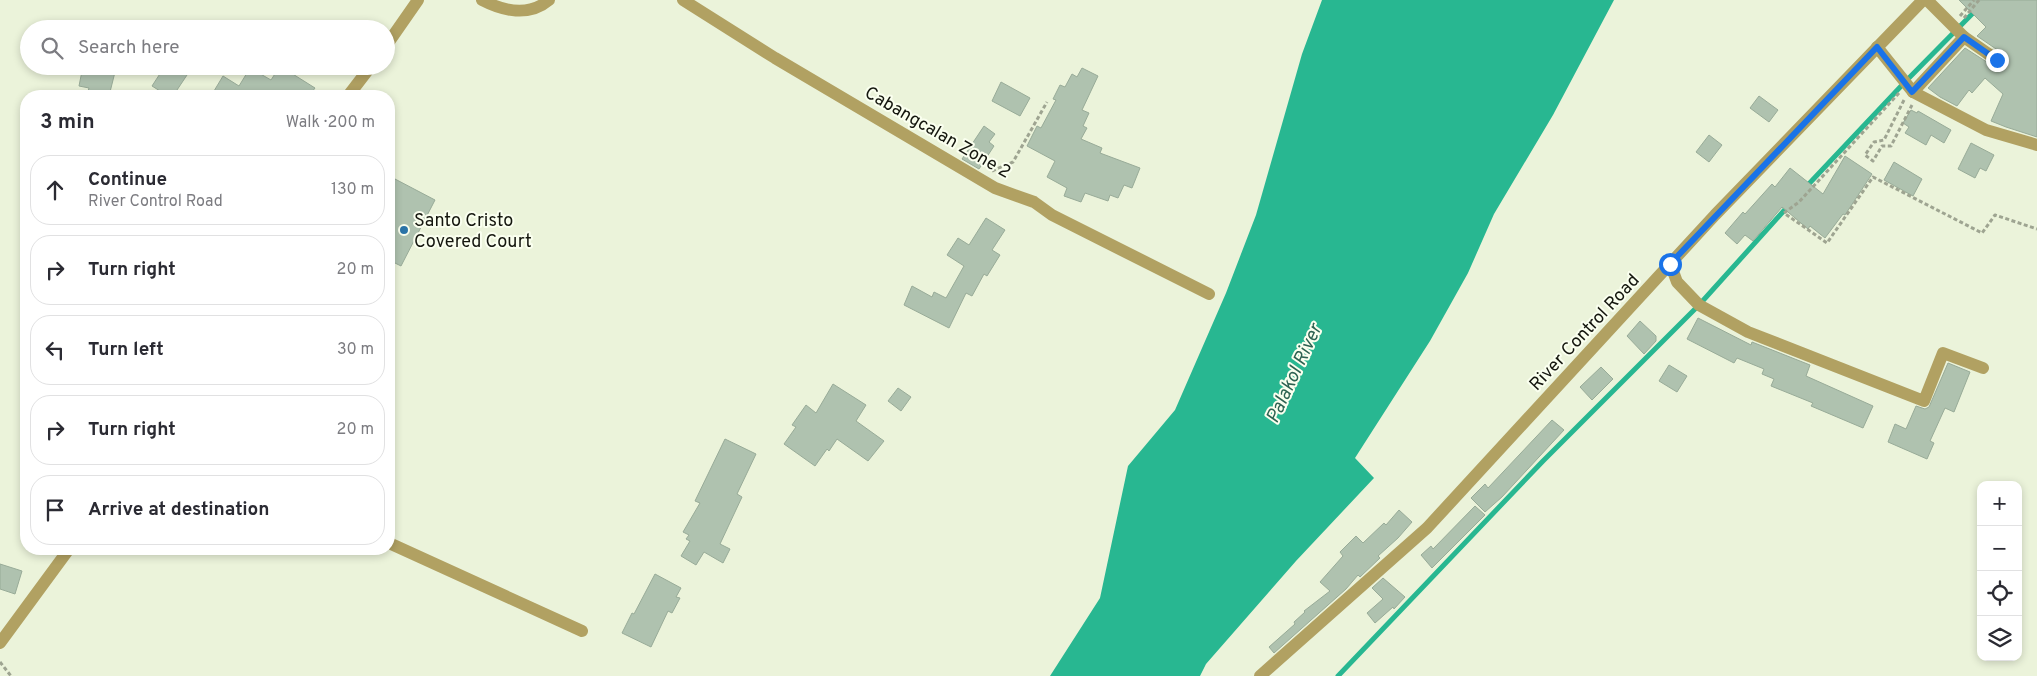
<!DOCTYPE html>
<html lang="en">
<head>
<meta charset="utf-8">
<style>
  body { margin:0; font-family:Overpass,sans-serif; background:#f7f7f7; color:#2b2b33 }
  .controls { position:absolute; right:15px; bottom:15px; display:grid; overflow:hidden; border-radius:10px; box-shadow:0 2px 8px #0003 }
  .controls button { width:45px; height:45px; display:grid; place-items:center; padding:0; border:0; border-bottom:1px solid #e1e1e2; background:#fff; color:#2b2b33; font:25px sans-serif }
  .stop { position:absolute; width:15px; height:15px; margin:-11px; border:4px solid #1a73e8; border-radius:50%; background:#fff }
  .stop.end { background:#1a73e8; border-color:#fff; box-shadow:0 1px 5px #0008 }
  .list { margin:0; padding:0; list-style:none }
  h2 { display:flex; justify-content:space-between; align-items:center; height:65px; margin:0; padding:0 20px; font-size:21px }
  h2 small { font-size:16px; font-weight:400; color:#7c7c81 }
  .list li { display:grid; grid-template-columns:32px 1fr auto; gap:15px; align-items:center; box-sizing:border-box; height:70px; margin:0 10px 10px; padding:0 10px; border:1px solid #e1e1e2; border-radius:20px }
  .list b { display:block; font-size:19px; white-space:nowrap }
  .list p { margin:0; font-size:16px; white-space:nowrap; color:#7c7c81 }
  .list em { font-size:16px; font-style:normal; color:#7c7c81 }
  .icon { flex:none; width:28px; height:28px; fill:none; stroke:currentColor; stroke-width:2; stroke-linecap:round; stroke-linejoin:round }
  .map { position:relative; flex:none; width:2037px; height:676px; overflow:hidden }
  .search { position:absolute; background:#fff; box-shadow:0 2px 8px #0003; left:20px; top:20px; width:375px; height:55px; display:flex; align-items:center; gap:12px; box-sizing:border-box; padding:0 18px; border-radius:28px; color:#7c7c81; font-size:19px }
  .panel { position:absolute; background:#fff; box-shadow:0 2px 8px #0003; left:20px; top:90px; width:375px; height:465px; border-radius:20px }
  .map>svg:first-child { display:block }
  .water { fill:#28b791 }
  .lines { fill:none; stroke-linecap:round; stroke-linejoin:round }
  .stream { stroke:#28b791; stroke-width:5 }
  .building { fill:#afc2af; stroke:#98ab98 }
  .path { stroke:#9ea491; stroke-width:3; stroke-dasharray:4 2.5; stroke-linecap:butt }
  .street { stroke:#b1a162; stroke-width:12 }
  .street-bridge { stroke:#b1a162; stroke-width:12 }
  .route { stroke:#1a73e8; stroke-width:6 }
  .poi-dot { fill:#2a74a7; stroke:#faffef; stroke-width:2 }
  .labels { text-anchor:middle; stroke-width:4; stroke-linejoin:round; paint-order:stroke }
  .street-label { font-size:18px; fill:#14160e; stroke:#faffef }
  .poi-label { font-size:18px; fill:#14160e; stroke:#faffef; text-anchor:start }
  .water-label { font-size:19px; font-style:italic; fill:#2d6251; stroke:#faffef }
</style>
</head>
<body>
<div class="map">
<svg width="2037" height="676" viewBox="0 0 2037 676">
  <rect width="100%" height="100%" fill="#ebf3da"/>
  <!-- water -->
  <path class="water" d="M1322,0H1614L1553,115L1494,214L1468,273L1430,341L1355,458L1374,478L1296,561L1206,664L1200,676H1050L1100,598L1128,466L1175,410L1226,293L1256,215L1302,54Z"/>
  <g class="lines">
    <!-- stream -->
    <g class="stream">
      <path d="M1805,188L1904,83L1976,10"/>
      <path d="M1338,676L1543,461L1699,305L1789,205"/>
    </g>
  </g>
  <!-- building -->
  <g class="building">
    <path d="M1959,0H2037V137L2006,127L1991,121L2003,94L1985,78L1972,93L1969,90L1957,106L1940,97L1928,88L1965,48L1996,68L2001,67L2005,61L2002,53L1977,36L1986,27Z"/>
    <path d="M165,66H193L173,96H168L152,86Z"/>
    <path d="M280,66L315,88L309,96H211L223,76L239,86L250,68L271,80Z"/>
    <path d="M94,67L115,72L109,96L87,94L89,88L79,86L82,71L92,74Z"/>
    <path d="M1082,68L1098,76L1082,110L1089,113L1083,126L1087,128L1081,139L1102,148L1100,153L1140,168L1132,188L1124,185L1118,198L1110,195L1108,201L1085,193L1081,202L1064,196L1067,188L1047,177L1055,161L1027,146L1037,126L1041,128L1056,100L1053,99L1060,85L1065,87L1072,74L1077,77Z"/>
    <path d="M1001,82L1030,98L1020,116L992,101Z"/>
    <path d="M1759,96L1778,110L1769,122L1750,108Z"/>
    <path d="M1911,110L1917,113L1918,111L1951,130L1944,143L1931,135L1926,145L1905,133L1909,127L1903,123Z"/>
    <path d="M984,126L995,134L989,142L994,146L979,169L962,159Z"/>
    <path d="M1709,135L1722,145L1709,162L1696,152Z"/>
    <path d="M1971,143L1994,155L1986,171L1980,168L1975,178L1958,169Z"/>
    <path d="M1845,156L1872,174L1845,215L1843,214L1825,238L1810,226L1808,229L1782,207L1753,241L1745,235L1737,244L1725,233L1743,212L1745,214L1772,184L1775,187L1790,168L1823,194Z"/>
    <path d="M1894,162L1922,179L1913,196L1884,180Z"/>
    <path d="M395,179L435,200L401,266L389,260V191Z"/>
    <path d="M986,218L1005,230L992,250L1000,255L987,276L984,274L972,296L966,293L949,328L904,305L912,286L932,297L934,292L946,298L964,266L947,255L958,238L969,245Z"/>
    <path d="M1698,318L1751,345L1752,342L1810,365L1806,376L1873,406L1863,428L1811,406L1813,403L1771,386L1774,379L1762,374L1764,369L1737,358L1734,363L1687,339Z"/>
    <path d="M1640,321L1656,336V341L1644,354L1627,336Z"/>
    <path d="M1948,363L1970,372L1954,412L1945,408L1930,441L1934,443L1927,459L1888,442L1895,424L1906,429L1916,406L1925,409L1929,407Z"/>
    <path d="M1669,365L1687,376L1677,392L1659,381Z"/>
    <path d="M1601,367L1613,379L1592,400L1580,387Z"/>
    <path d="M833,384L866,405L856,421L884,441L868,461L837,439L829,451L827,449L815,466L784,444L796,427L792,425L806,405L816,413Z"/>
    <path d="M898,388L911,397L901,411L888,401Z"/>
    <path d="M1552,420L1564,430L1502,497L1485,512L1471,498L1485,484L1488,488Z"/>
    <path d="M725,439L756,454L737,494L742,497L720,544L730,549L723,563L704,552L696,565L681,556L690,541L686,539L689,535L683,532L700,503L695,501Z"/>
    <path d="M1475,506L1485,515L1432,568L1421,555L1431,546L1433,549Z"/>
    <path d="M1399,510L1412,522L1398,538L1378,556L1380,558L1360,577L1358,575L1346,589L1274,653L1269,647L1295,624L1294,622L1305,612L1304,611L1330,591L1320,582L1343,556L1340,552L1356,536L1363,543L1384,523L1386,525Z"/>
    <path d="M0,564L22,571L15,594L0,589Z"/>
    <path d="M655,574L681,588L676,597L680,598L672,613L668,611L651,647L622,633L632,613L634,614Z"/>
    <path d="M1383,578L1405,597L1394,609L1393,607L1375,623L1367,613L1383,599L1372,588Z"/>
  </g>
  <g class="lines">
    <!-- path -->
    <g class="path">
      <path d="M1960,16L1974,0"/>
      <path d="M1964,18L1979,0"/>
      <path d="M1899,93L1799,202L1784,213L1827,243L1873,177L1982,233L1995,215L2037,229"/>
      <path d="M1904,100L1884,140L1874,142L1865,155L1873,161L1882,146H1891L1912,105"/>
      <path d="M992,171L1013,162L1047,102"/>
      <path d="M0,662L11,676"/>
    </g>
    <!-- street -->
    <g class="street">
      <path d="M482,0C503,11 529,17 549,0"/>
      <path d="M683,0L775,58L995,188L1034,202L1052,215L1209,294"/>
      <path d="M386,46L418,0"/>
      <path d="M1877,47L1913,92L1986,130L2037,145"/>
      <path d="M1913,92L1964,37L1997,60"/>
      <path d="M348,96L371,66"/>
      <path d="M1670,263L1677,282L1699,305L1748,332L1924,401L1943,353L1983,368"/>
      <path d="M389,543L582,631"/>
      <path d="M0,643L69,549"/>
      <path d="M1260,676L1427,528L1715,215L1923,0"/>
    </g>
    <!-- street-bridge -->
    <path class="street-bridge" d="M1927,0L1964,37"/>
  </g>
  <g class="lines">
    <!-- route -->
    <path class="route" d="M1670,264L1877,47L1912,92L1964,37L1997,60"/>
  </g>
  <!-- markers -->
  <circle class="poi-dot" cx="404" cy="230" r="5"/>
  <g class="labels">
    <!-- street labels -->
    <g class="street-label">
      <text transform="translate(938 132) rotate(30)" y="6">Cabangcalan Zone 2</text>
      <text transform="translate(1584 332) rotate(-47)" y="6">River Control Road</text>
    </g>
    <!-- poi labels -->
    <g class="poi-label">
      <text x="414" y="226">Santo Cristo<tspan x="414" dy="21">Covered Court</tspan></text>
    </g>
    <!-- water labels -->
    <g class="water-label">
      <text transform="translate(1293 373) rotate(-65)" y="7">Palakol River</text>
    </g>
  </g>
</svg>
<div class="controls">
<button>+</button>
<button>−</button>
<button><svg class="icon" aria-label="locate" viewBox="0 0 24 24"><circle cx="12" cy="12" r="6"/><path d="M12 2v4M12 18v4M2 12h4M18 12h4"/></svg></button>
<button><svg class="icon" aria-label="layers" viewBox="0 0 24 24"><path d="M12 4l9 5-9 5-9-5zM3 14l9 5 9-5"/></svg></button>
</div>
<div class="stop" style="left:1670px;top:264px"></div>
<div class="stop end" style="left:1997px;top:60px"></div>
<div class="search"><svg class="icon" aria-label="search" viewBox="0 0 24 24"><circle cx="10" cy="10" r="6"/><path d="M15 15l6 6"/></svg>Search here</div>
<section class="panel">
<h2>3 min<small>Walk · 200 m</small></h2>
<ul class="list">
<li><svg class="icon" aria-label="ahead" viewBox="0 0 24 24"><path d="M12 20V5M6 11l6-6 6 6"/></svg><div><b>Continue</b><p>River Control Road</p></div><em>130 m</em></li>
<li><svg class="icon" aria-label="right" viewBox="0 0 24 24"><path d="M7 20v-9h11M14 6l5 5-5 5"/></svg><div><b>Turn right</b></div><em>20 m</em></li>
<li><svg class="icon" aria-label="left" viewBox="0 0 24 24"><path d="M17 20v-9H6M10 6l-5 5 5 5"/></svg><div><b>Turn left</b></div><em>30 m</em></li>
<li><svg class="icon" aria-label="right" viewBox="0 0 24 24"><path d="M7 20v-9h11M14 6l5 5-5 5"/></svg><div><b>Turn right</b></div><em>20 m</em></li>
<li><svg class="icon" aria-label="arrive" viewBox="0 0 24 24"><path d="M6 21V4h12l-3 4 3 4H6"/></svg><div><b>Arrive at destination</b></div></li>
</ul>
</section>
</div>
</body>
</html>
